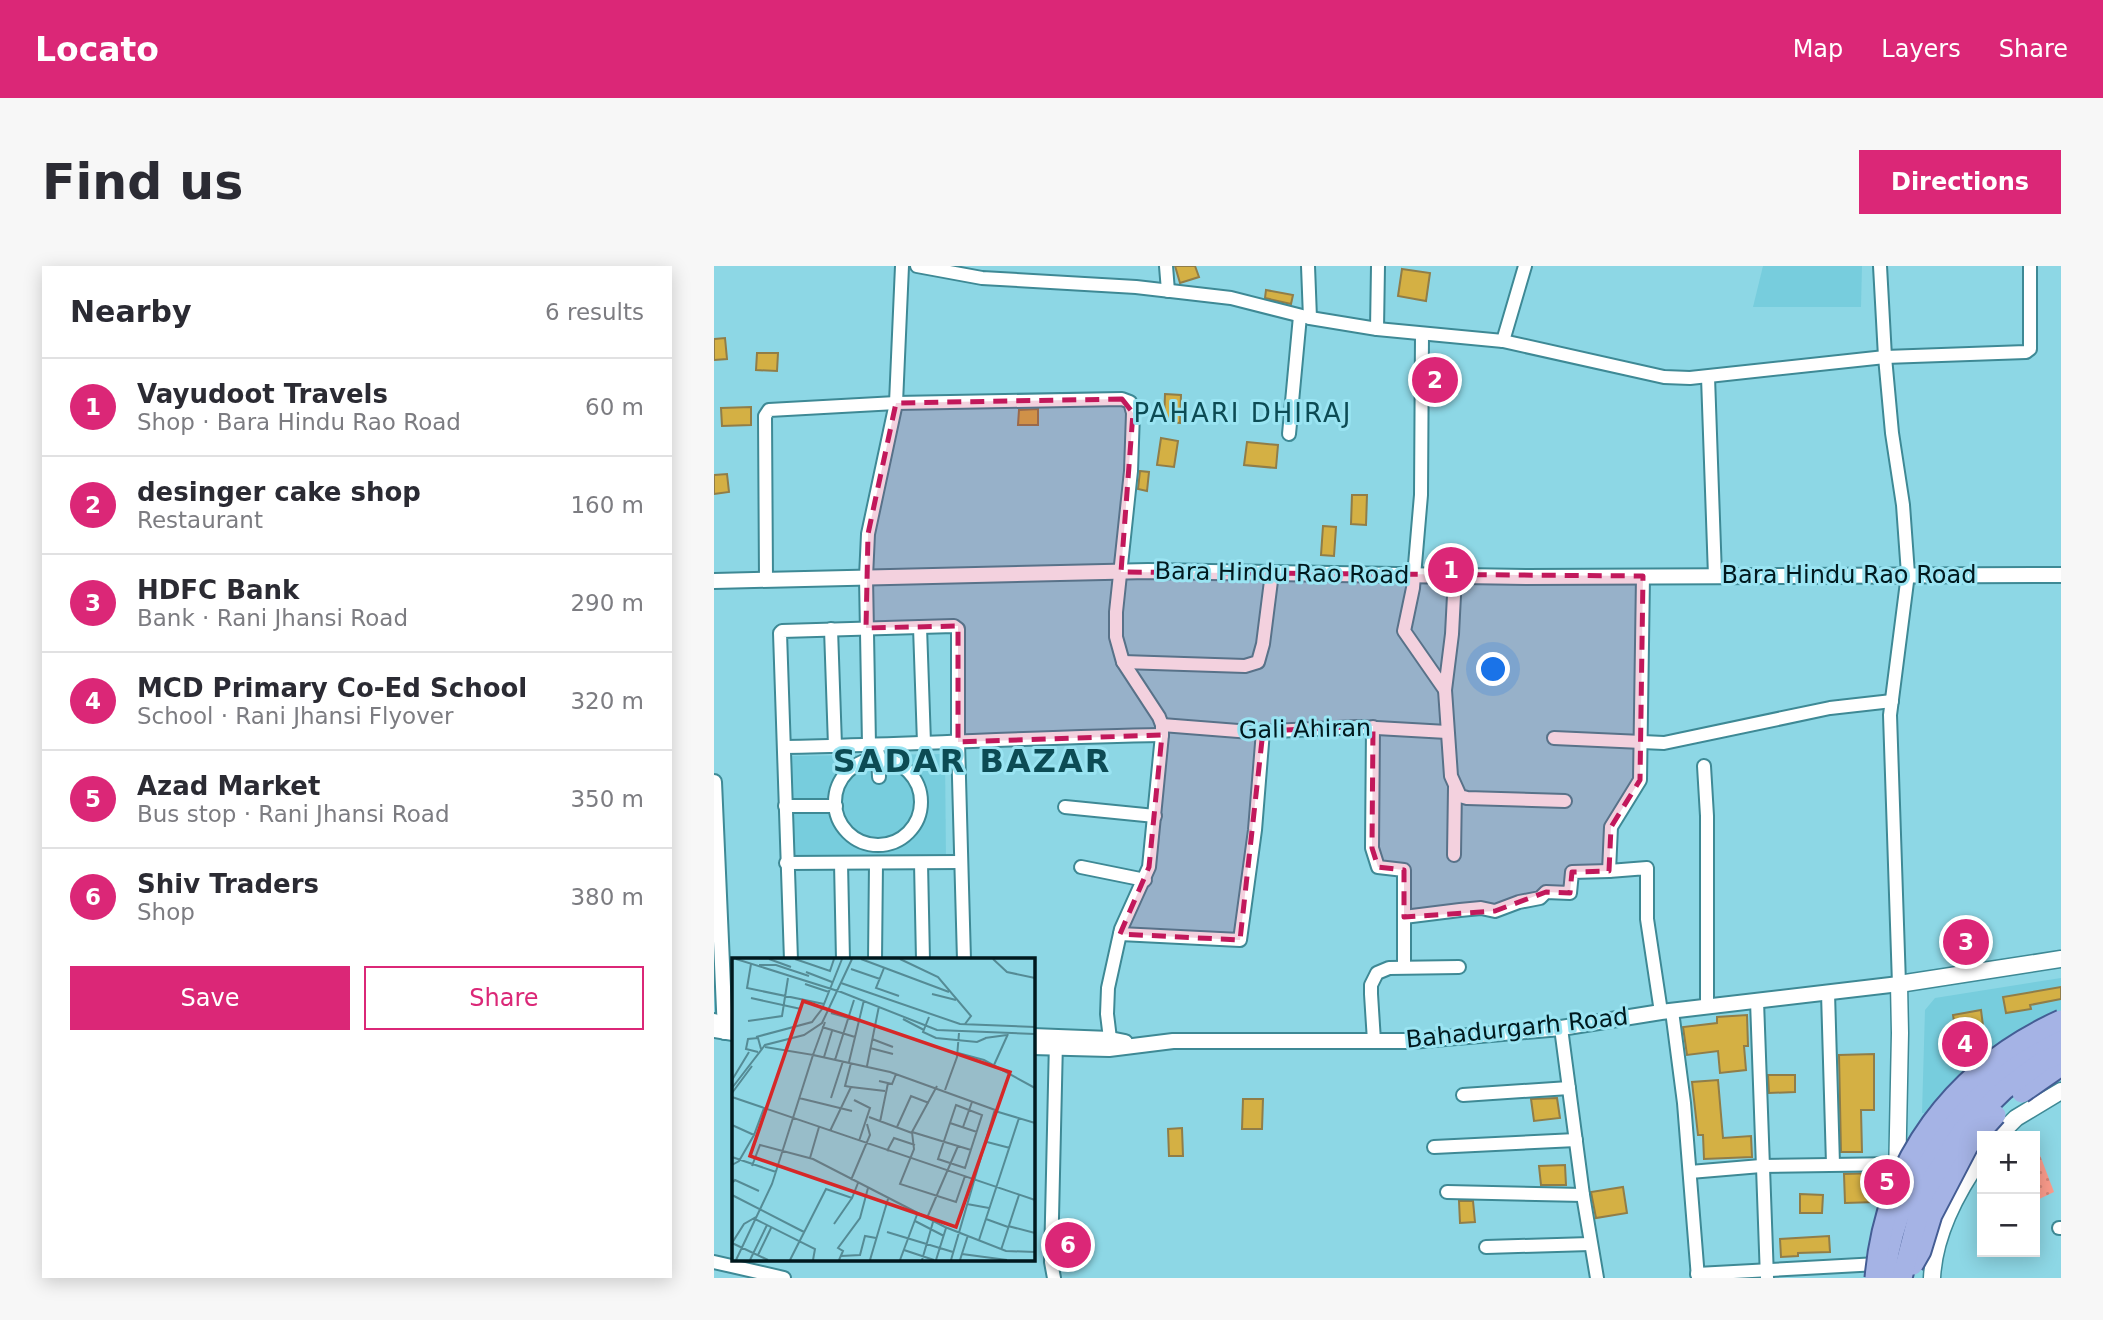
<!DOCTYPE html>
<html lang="en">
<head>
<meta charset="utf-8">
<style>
  body { margin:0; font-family:"DejaVu Sans",sans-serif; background:#f7f7f7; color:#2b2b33 }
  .controls { position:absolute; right:21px; bottom:21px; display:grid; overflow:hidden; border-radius:0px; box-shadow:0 4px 18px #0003 }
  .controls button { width:63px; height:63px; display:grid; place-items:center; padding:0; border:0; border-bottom:2px solid #e1e1e2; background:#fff; color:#2b2b33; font:35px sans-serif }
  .you { position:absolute; left:780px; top:404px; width:24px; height:24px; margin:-18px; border:5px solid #fff; border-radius:50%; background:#1a73e8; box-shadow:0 0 0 10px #1a73e833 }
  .badge { display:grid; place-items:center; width:46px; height:46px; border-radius:50%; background:#db2777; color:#fff; font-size:23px; font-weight:700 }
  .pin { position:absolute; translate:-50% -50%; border:4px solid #fff; box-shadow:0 2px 7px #0006 }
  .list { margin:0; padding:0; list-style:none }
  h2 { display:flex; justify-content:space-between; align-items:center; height:91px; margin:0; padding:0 28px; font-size:30px }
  h2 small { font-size:23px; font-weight:400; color:#7c7c81 }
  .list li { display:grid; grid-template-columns:46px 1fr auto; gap:21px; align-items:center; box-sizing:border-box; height:98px; padding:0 28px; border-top:2px solid #e1e1e2 }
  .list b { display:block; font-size:26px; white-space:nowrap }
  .list p { margin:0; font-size:23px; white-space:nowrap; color:#7c7c81 }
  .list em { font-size:23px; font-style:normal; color:#7c7c81 }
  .actions { display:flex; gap:14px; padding:21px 28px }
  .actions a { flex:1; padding:16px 0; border:2px solid #db2777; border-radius:0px; text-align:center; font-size:24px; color:#db2777 }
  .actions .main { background:#db2777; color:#fff }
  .map { position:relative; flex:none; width:1347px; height:1012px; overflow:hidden; border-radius:0px }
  header { display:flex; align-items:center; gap:42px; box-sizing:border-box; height:98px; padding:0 35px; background:#db2777; color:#fff }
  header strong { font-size:33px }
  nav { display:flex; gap:38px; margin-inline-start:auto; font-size:24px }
  .intro { display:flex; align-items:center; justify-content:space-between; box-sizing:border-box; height:168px; padding:0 42px }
  h1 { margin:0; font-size:49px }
  .button { padding:18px 32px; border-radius:0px; background:#db2777; color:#fff; font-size:24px; font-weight:700 }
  main { display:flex; gap:42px; padding:0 42px }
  aside { flex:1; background:#fff; border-radius:0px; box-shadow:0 4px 18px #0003 }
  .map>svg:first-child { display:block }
  .built { fill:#77cddd }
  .park { fill:url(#park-dots) }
  .building { fill:#d4b044; stroke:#907d48; stroke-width:2 }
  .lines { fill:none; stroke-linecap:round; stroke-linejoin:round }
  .minor-casing { stroke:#3e8995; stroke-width:16 }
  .tertiary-casing { stroke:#3e8995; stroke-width:18 }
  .secondary-casing { stroke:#3e8995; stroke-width:19 }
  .minor { stroke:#fff; stroke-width:12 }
  .tertiary { stroke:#fff; stroke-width:14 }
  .secondary { stroke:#fff; stroke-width:16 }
  .primary-bridge-casing { stroke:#445d94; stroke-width:23; stroke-linecap:butt }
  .primary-bridge { stroke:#a5b3e5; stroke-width:19 }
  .marked { fill:#c2185b; fill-opacity:0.2; stroke:#c2185b; stroke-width:5; stroke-dasharray:14 9; stroke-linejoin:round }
  .labels { text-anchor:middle; stroke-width:6; stroke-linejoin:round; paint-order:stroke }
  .street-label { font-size:24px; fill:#00191e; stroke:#9ae4f2 }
  .neighbourhood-label { font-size:26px; letter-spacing:2px; fill:#0c4b54; stroke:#9ae4f2 }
  .district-label { font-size:32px; font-weight:bold; letter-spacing:2px; fill:#0c4b54; stroke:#9ae4f2 }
  .inset-road { fill:none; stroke:#558b95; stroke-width:2 }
  .view { fill:#d62828; fill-opacity:0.15; stroke:#d62828; stroke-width:3.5 }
  .inset-edge { fill:none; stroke:#00191e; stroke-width:3.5 }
</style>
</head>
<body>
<header>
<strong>Locato</strong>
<nav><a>Map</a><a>Layers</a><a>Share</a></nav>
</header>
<div class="intro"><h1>Find us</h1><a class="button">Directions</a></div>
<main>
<aside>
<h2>Nearby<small>6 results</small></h2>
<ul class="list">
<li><span class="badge">1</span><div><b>Vayudoot Travels</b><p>Shop · Bara Hindu Rao Road</p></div><em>60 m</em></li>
<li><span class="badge">2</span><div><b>desinger cake shop</b><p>Restaurant</p></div><em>160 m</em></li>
<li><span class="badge">3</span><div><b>HDFC Bank</b><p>Bank · Rani Jhansi Road</p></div><em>290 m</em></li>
<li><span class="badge">4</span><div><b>MCD Primary Co-Ed School</b><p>School · Rani Jhansi Flyover</p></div><em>320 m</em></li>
<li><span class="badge">5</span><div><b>Azad Market</b><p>Bus stop · Rani Jhansi Road</p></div><em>350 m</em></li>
<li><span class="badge">6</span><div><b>Shiv Traders</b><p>Shop</p></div><em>380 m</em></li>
</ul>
<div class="actions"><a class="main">Save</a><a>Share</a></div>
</aside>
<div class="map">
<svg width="1347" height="1012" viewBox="0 0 1347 1012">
  <defs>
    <pattern id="park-dots" width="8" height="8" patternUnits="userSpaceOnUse" patternTransform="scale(1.75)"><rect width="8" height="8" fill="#fc9c8c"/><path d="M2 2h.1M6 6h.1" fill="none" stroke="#d68678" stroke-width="1.8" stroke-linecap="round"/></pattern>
  </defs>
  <rect width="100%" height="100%" fill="#8dd7e5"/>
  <!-- built -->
  <g class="built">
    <path d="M1049,0H1148L1147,41H1039Z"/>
    <path d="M231,488L232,596L72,597V490Z"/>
    <path d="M1347,712V748L1271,792L1231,825L1214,847H1208L1211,744L1221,732Z"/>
  </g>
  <!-- park -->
  <path class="park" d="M1321,876L1340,926L1321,935Z"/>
  <!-- building -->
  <g class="building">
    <path d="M461,0H481L485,11L466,17Z"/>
    <path d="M688,3L716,7L712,35L684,30Z"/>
    <path d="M552,24L579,29L577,38L551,32Z"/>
    <path d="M11,72L13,93L0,94V73Z"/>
    <path d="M43,87H64L63,105L42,104Z"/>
    <path d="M717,101L731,102L730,126L716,125Z"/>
    <path d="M451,128L467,129L466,157L450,156Z"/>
    <path d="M37,141V159L8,160L7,142Z"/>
    <path d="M324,143V159H304L305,144Z"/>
    <path d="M447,172L464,175L460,201L443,199Z"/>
    <path d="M533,176L564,179L562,202L530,199Z"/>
    <path d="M426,205L435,206L433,225L424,223Z"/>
    <path d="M13,208L15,226L0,228V209Z"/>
    <path d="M638,229H653L652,259L637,258Z"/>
    <path d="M609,260L622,261L620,290L607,289Z"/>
    <path d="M1347,721V733L1316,739L1317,743L1292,747L1289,731Z"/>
    <path d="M1267,744L1272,783L1261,785V790L1246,792L1239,749Z"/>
    <path d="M1033,749L1034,780H1030L1032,804L1006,807L1004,785L973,789L969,761L1003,757V751Z"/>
    <path d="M1160,788V844H1147L1148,886H1127L1125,789Z"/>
    <path d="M1054,809H1081V826L1055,827Z"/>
    <path d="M1004,814L1009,872L1037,870L1038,891L990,893L989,869H984L978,816Z"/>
    <path d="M843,832L846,852L820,855L817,833Z"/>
    <path d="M529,833H549L548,863H528Z"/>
    <path d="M468,862L469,890H455L454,863Z"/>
    <path d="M851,899L852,919H827L825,900Z"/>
    <path d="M1162,907V936L1131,937L1130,908Z"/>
    <path d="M909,921L913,947L882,952L877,926Z"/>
    <path d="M1086,928L1109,929L1108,947H1086Z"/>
    <path d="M745,935H759L761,956L746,957Z"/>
    <path d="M1115,970L1116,986L1084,987V990L1067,991L1066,973Z"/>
  </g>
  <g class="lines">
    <defs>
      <g id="minor">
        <path d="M203,0L268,12L422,21L517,32L596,52L663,63L789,75L950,111L976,112L1171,91L1312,86L1316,83V0"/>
        <path d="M452,0L454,25"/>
        <path d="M594,0L596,52"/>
        <path d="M1166,0L1171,91L1178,167L1189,239L1194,308L1176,449L1185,718"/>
        <path d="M663,63L664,0"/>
        <path d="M708,68L707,229L699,322L690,365L731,424"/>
        <path d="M789,75L811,0"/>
        <path d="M994,111L1001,310"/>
        <path d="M575,168L586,50"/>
        <path d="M741,310L738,368L731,424L737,510L746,530L753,532L851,535"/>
        <path d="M929,310L926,514L897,561L895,605L933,602V653L947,746"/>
        <path d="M52,314L51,150L55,144L182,137L408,133L416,136L419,147L417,205L402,346V371L409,396L445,451L448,459V469L435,601L407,663L394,722L393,748L397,781"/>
        <path d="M206,361L210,477"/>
        <path d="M117,363L121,480"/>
        <path d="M409,396L531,400L544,396L549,378L558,307"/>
        <path d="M448,459L537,466L645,461L733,466"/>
        <path d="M659,461L658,582L664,601L690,604V701"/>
        <path d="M840,472L950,477L1116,442L1178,435"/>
        <path d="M155,479L152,311L154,268L182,137L188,0"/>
        <path d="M70,481C196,479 322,471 448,469"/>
        <path d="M164,487L165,511"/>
        <circle cx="164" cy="536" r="43"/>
        <path d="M990,500L993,550V741"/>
        <path d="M71,540H122"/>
        <path d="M351,541L441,550"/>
        <path d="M740,589L741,521"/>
        <path d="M72,597L247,596"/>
        <path d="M127,597L129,694"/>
        <path d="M207,597L209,694"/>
        <path d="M367,601L431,614"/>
        <path d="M690,651L746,644L767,642L781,645L805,636L826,632L832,626L856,627L858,606L895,605"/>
        <path d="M406,668L526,674L541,564L549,465"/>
        <path d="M77,694L66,367L68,365L240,360L244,363V476L250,694"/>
        <path d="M161,694L162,597"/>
        <path d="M1114,727L1119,898"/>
        <path d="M1043,735L1053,1012"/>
        <path d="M958,745L970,837L984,1012"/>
        <path d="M847,762L869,929L883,1012"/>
        <path d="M660,775L657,728V719L663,707L675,702L745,701"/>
        <path d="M749,829L855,822"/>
        <path d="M720,881L862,874"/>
        <path d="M976,906L1047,900L1185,898"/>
        <path d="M733,926L869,929"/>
        <path d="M1345,962H1347"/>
        <path d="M772,981L876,978"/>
        <path d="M0,996L70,1012"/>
        <path d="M983,1008L1164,998"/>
        <path d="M340,1012L337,996L342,775"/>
      </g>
      <g id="tertiary">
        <path d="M0,315L434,305L812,311L1347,309"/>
        <path d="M0,516L11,766"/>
        <path d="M0,755V764L19,767"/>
        <path d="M318,770L396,773L411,776"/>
        <path d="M318,781L395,783L459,775H697L847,762L947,746L1185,718"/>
      </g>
      <g id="secondary">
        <path d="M1284,870L1302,852L1347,825"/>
        <path d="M1183,914L1186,767L1185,718L1347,693"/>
        <path d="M1218,1012C1220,969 1244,924 1268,890"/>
      </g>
    </defs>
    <!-- minor casing -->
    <use href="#minor" class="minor-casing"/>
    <!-- tertiary casing -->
    <use href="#tertiary" class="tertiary-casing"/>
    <!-- secondary casing -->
    <use href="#secondary" class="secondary-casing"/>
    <!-- minor -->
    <use href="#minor" class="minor"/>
    <!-- tertiary -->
    <use href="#tertiary" class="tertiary"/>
    <!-- secondary -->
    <use href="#secondary" class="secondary"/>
    <defs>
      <g id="primary-bridge">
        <path d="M1308,827L1347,800"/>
        <path d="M1199,999L1207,985L1218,949L1254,880L1282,849"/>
        <path d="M1171,1011C1184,906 1252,816 1347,770"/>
        <path d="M1161,1012C1171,894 1240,802 1347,754"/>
        <path d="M1188,1012L1210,927L1248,865L1290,824L1329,795L1347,787"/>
      </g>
    </defs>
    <!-- primary-bridge casing -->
    <use href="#primary-bridge" class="primary-bridge-casing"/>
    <!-- primary-bridge -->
    <use href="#primary-bridge" class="primary-bridge"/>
  </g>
  <!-- marked area -->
  <path class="marked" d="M408,133L419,147L407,306L929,310L926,514L897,561L895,605L858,606L856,627L832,626L781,645L690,651V604L664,601L658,582L659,460L549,465L526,674L406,668L435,601L448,469L244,476V360L152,362L154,268L182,137Z"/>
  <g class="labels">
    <!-- street labels -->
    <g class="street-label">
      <text transform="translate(568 307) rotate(1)" y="8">Bara Hindu Rao Road</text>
      <text x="1135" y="317">Bara Hindu Rao Road</text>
      <text transform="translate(591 463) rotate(-1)" y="8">Gali Ahiran</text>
      <text transform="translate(803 762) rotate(-6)" y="8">Bahadurgarh Road</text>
    </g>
    <!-- neighbourhood labels -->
    <g class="neighbourhood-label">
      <text x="529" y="156">PAHARI DHIRAJ</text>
    </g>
    <!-- district labels -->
    <g class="district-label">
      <text x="258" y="506">SADAR BAZAR</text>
    </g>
  </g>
  <!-- overview -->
  <g transform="translate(18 692)">
    <rect width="303" height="303" fill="#8dd7e5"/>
    <path class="inset-road" d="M4,1L109,34L205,72L303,76M37,1L59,9M63,1L98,13L102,1M129,1L217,34M168,1L206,19L239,58L233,66M261,1L275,14L303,20M19,6L15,30L92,46M27,7H44L77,18M152,10L144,30L167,38M119,11L148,21M74,14L100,24M109,25L228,66L303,69M73,26L97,34M200,36L224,42M19,40L69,51M99,55L127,63M197,59L191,74L204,80L245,84L254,80M171,61L192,72M16,63L50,58L56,20M90,69L123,79M24,79L80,64L90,51L110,1M253,80L275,77M140,81L161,89M33,89L81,97L93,64M138,90L161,96M26,94L14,91L16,81L26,80L29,91M226,95L252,102L303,130M92,99L100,73M103,102L122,42M117,104L132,42M262,107L276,76M135,108L147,48M0,122L17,94M147,123L160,126L164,116M205,128L180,174L182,191L168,226L224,244L233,218M119,129L153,133M0,130L33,87L72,77L90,65L120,1M213,132L225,99L227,75M0,135L20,108M0,139L303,242M67,140L120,153M99,140L111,103M122,142L138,150L127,183M224,147L250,157L233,210L206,201ZM263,153L303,165M137,159L180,175M148,164L156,125M218,165L245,174M0,167L22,177M165,169L179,138L197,145M231,169L240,144M98,173L119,129L113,128L119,105M180,174L239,192M255,184L278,190M155,193L162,180L183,187M0,199L44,214M78,200L87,169M0,207L7,203L22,177L32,150M20,208L28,187L81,201L213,269L274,293L303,294M119,222L138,177L135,166M0,225L3,222L27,233M0,237L72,274M235,246L257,250M195,260L226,188M23,261L83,291L81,302M254,261L276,269M183,263L212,278M102,266L120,240M276,268L303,275M155,274L221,294M247,282L287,160M0,285L36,302M0,285L12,266L24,259M172,292L202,302M269,292L287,237M230,296L275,302M26,297L39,270M109,298L128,297L133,278L144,280M4,302L40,226L81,97L158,114L266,153M18,302L35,267M58,302L94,231L120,240L126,225M107,302L111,293L106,290L128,260L136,230M138,302L156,241M168,302L186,254M190,302L201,264M204,302L214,270M219,302L263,151M228,302L236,277"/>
    <path class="view" d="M71,43L278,114L224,269L18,198Z"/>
    <rect width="303" height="303" class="inset-edge"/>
  </g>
</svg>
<div class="controls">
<button>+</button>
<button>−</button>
</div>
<div class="you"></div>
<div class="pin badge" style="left:737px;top:304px">1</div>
<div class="pin badge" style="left:721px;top:114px">2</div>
<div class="pin badge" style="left:1252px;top:676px">3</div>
<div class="pin badge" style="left:1251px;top:778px">4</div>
<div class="pin badge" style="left:1173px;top:916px">5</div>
<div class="pin badge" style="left:354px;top:979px">6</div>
</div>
</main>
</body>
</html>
